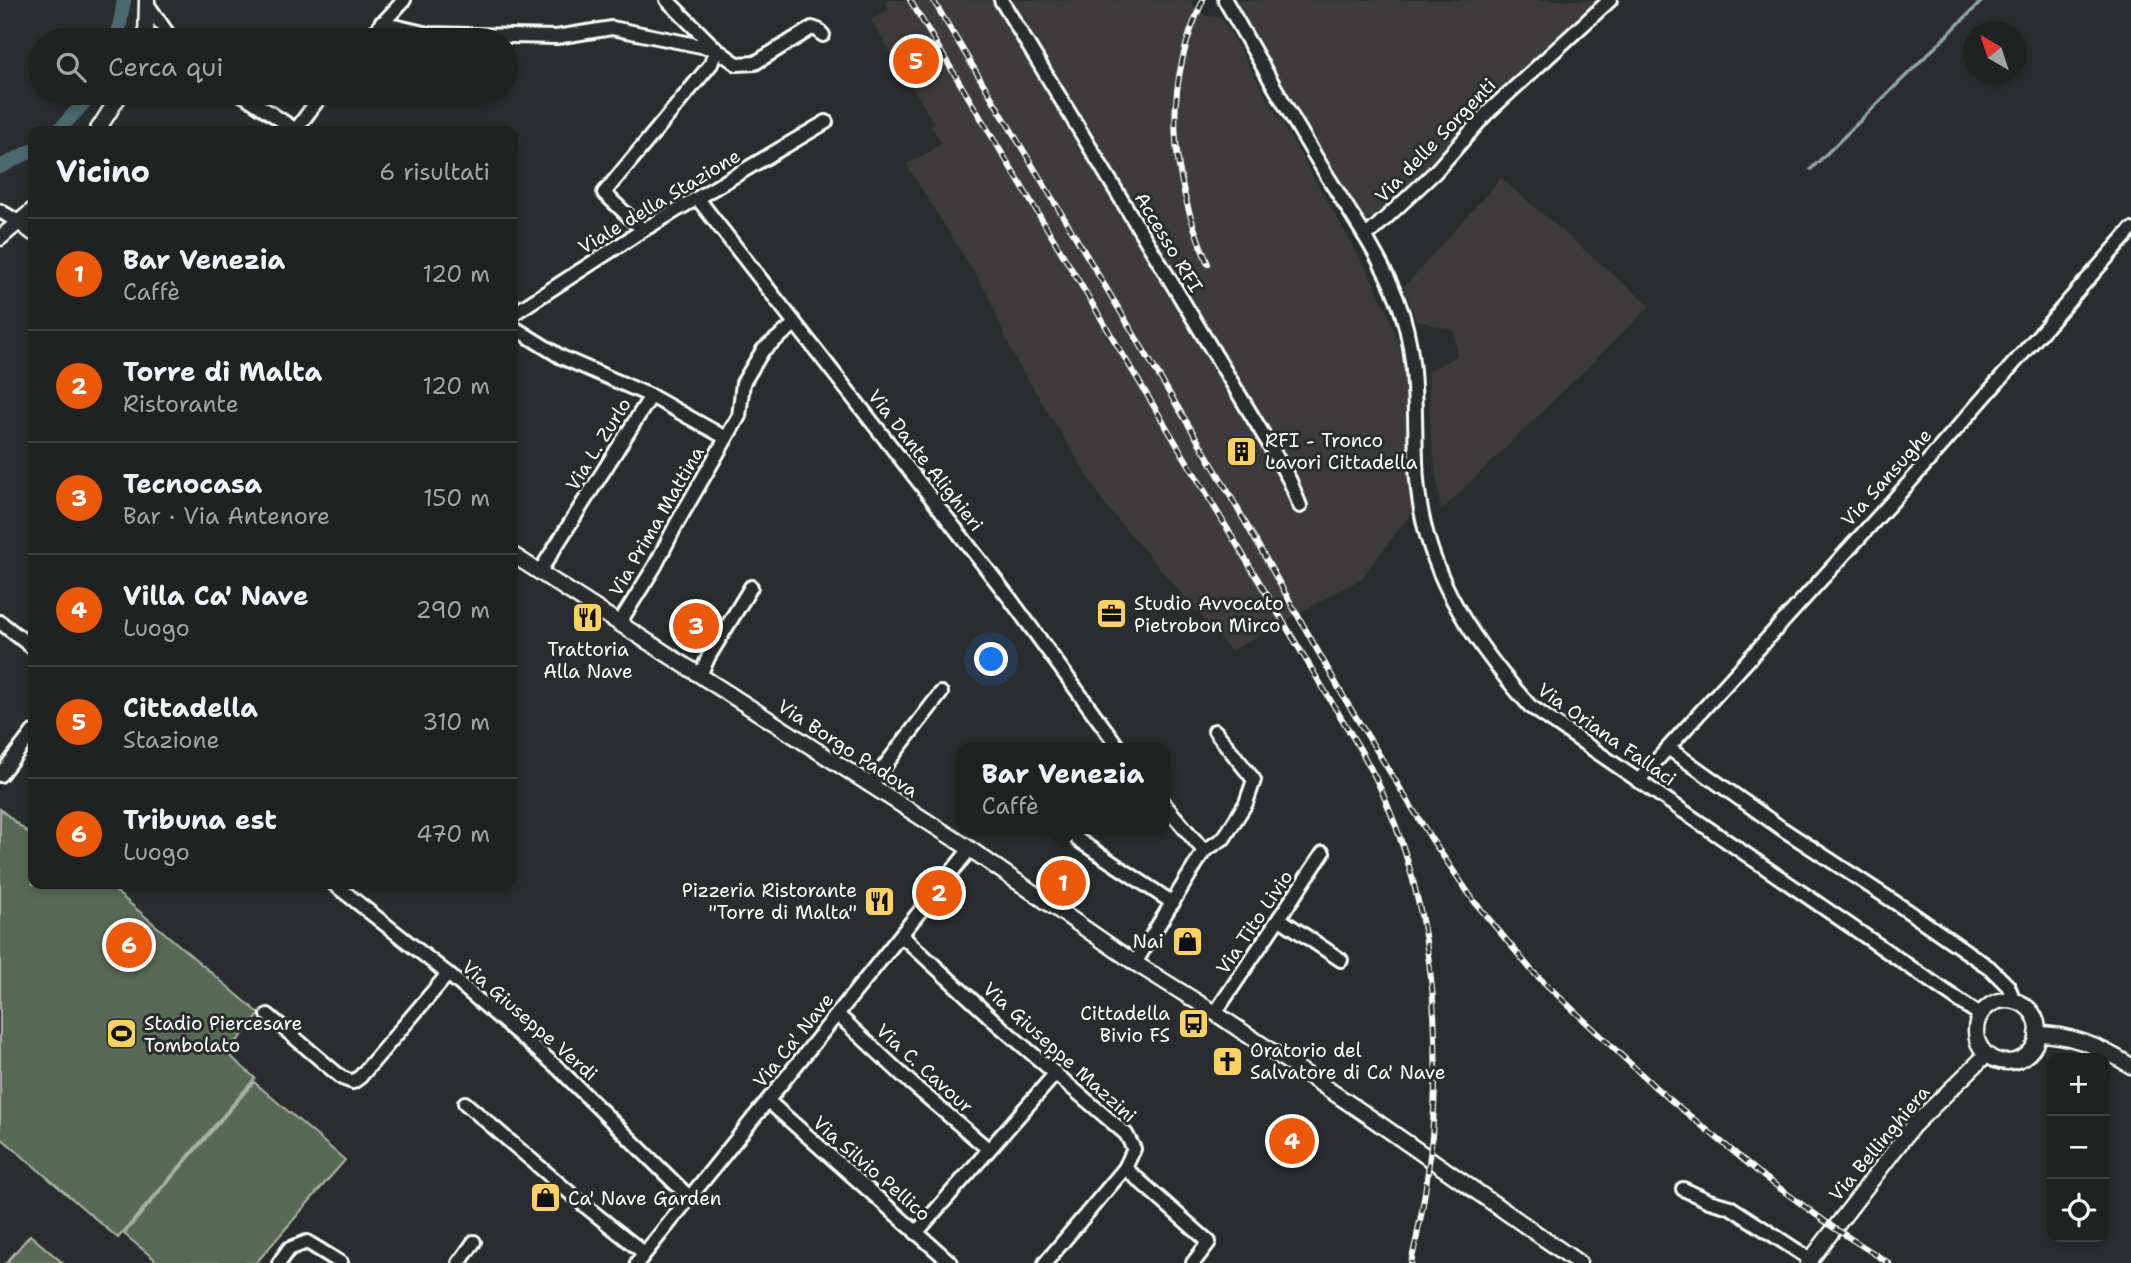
<!DOCTYPE html>
<html lang="it">
<head>
<meta charset="utf-8">
<style>
  body { margin:0; font-family:"Shantell Sans",sans-serif; background:#2d2f2f; color:#f1f3f6 }
  .controls { position:absolute; right:21px; bottom:21px; display:grid; overflow:hidden; border-radius:14px; box-shadow:0 4px 10px #0003 }
  .controls button { width:63px; height:63px; display:grid; place-items:center; padding:0; border:0; border-bottom:2px solid #3d3f40; background:#202222; color:#f1f3f6; font:35px sans-serif }
  .compass { position:absolute; left:1963px; top:21px; width:63px; height:63px; border-radius:50%; background:#202222; box-shadow:0 4px 10px #0003; rotate:321deg }
  .you { position:absolute; left:992px; top:660px; width:24px; height:24px; margin:-18px; border:5px solid #fff; border-radius:50%; background:#1a73e8; box-shadow:0 0 0 10px #1a73e833 }
  .badge { display:grid; place-items:center; width:46px; height:46px; border-radius:50%; background:#ea580c; color:#fff; font-size:23px; font-weight:700 }
  .pin { position:absolute; translate:-50% -50%; border:4px solid #fff; box-shadow:0 2px 7px #0006 }
  .popup { position:absolute; left:956px; top:743px; width:214px; height:91px; box-sizing:border-box; display:grid; place-content:center; border-radius:14px; background:#202222; filter:drop-shadow(0 2px 5px #0005); font-size:23px; white-space:nowrap; color:#a2a4a5 }
  .popup b { font-size:26px; color:#f1f3f6 }
  .popup::after { content:''; position:absolute; left:50%; top:100%; margin-left:-14px; border:14px solid transparent; border-top-color:#202222 }
  .list { margin:0; padding:0; list-style:none }
  h2 { display:flex; justify-content:space-between; align-items:center; height:91px; margin:0; padding:0 28px; font-size:30px }
  h2 small { font-size:23px; font-weight:400; color:#a2a4a5 }
  .list li { display:grid; grid-template-columns:46px 1fr auto; gap:21px; align-items:center; box-sizing:border-box; height:112px; padding:0 28px; border-top:2px solid #3d3f40 }
  .list b { display:block; font-size:26px; white-space:nowrap }
  .list p { margin:0; font-size:23px; white-space:nowrap; color:#a2a4a5 }
  .list em { font-size:23px; font-style:normal; color:#a2a4a5 }
  .icon { flex:none; width:38px; height:38px; fill:none; stroke:currentColor; stroke-width:2; stroke-linecap:round; stroke-linejoin:round }
  .map { position:relative; flex:none; width:2131px; height:1263px; overflow:hidden }
  .search { position:absolute; background:#202222; box-shadow:0 4px 10px #0003; left:28px; top:28px; width:490px; height:77px; display:flex; align-items:center; gap:18px; box-sizing:border-box; padding:0 24px; border-radius:38px; color:#a2a4a5; font-size:26px }
  .panel { position:absolute; background:#202222; box-shadow:0 4px 10px #0003; left:28px; top:126px; width:490px; height:763px; border-radius:14px }
  .map>svg:first-child { display:block }
  .built { fill:#3e3b3a }
  .pitch { fill:#596b54; stroke:#acb5aa; stroke-width:2 }
  .lines { fill:none; stroke-linecap:round; stroke-linejoin:round }
  .stream { stroke:#94a6a9; stroke-width:3.5 }
  .canal { stroke:#4c6a6f; stroke-width:14 }
  .minor-casing { stroke:#fff; stroke-width:18 }
  .tertiary-casing { stroke:#fff; stroke-width:19 }
  .minor { stroke:#2a2d2e; stroke-width:12 }
  .tertiary { stroke:#2a2d2e; stroke-width:14 }
  .rail-casing { stroke:#fff; stroke-width:6 }
  .rail { stroke:#2a2d2e; stroke-width:3.5; stroke-dasharray:10; stroke-linecap:butt }
  .labels { text-anchor:middle; stroke-width:6; stroke-linejoin:round; paint-order:stroke }
  .street-label { font-size:19px; fill:#fff; stroke:#2a2d2e }
  .poi-label { font-size:19px; fill:#fff; stroke:#2a2d2e; text-anchor:start }
</style>
</head>
<body>
<div class="map">
<svg width="2131" height="1263" viewBox="0 0 2131 1263">
  <rect width="100%" height="100%" fill="#2a2d2e"/>
  <filter id="ink" filterUnits="userSpaceOnUse"><feTurbulence type="fractalNoise" baseFrequency=".0143" numOctaves="2"/><feDisplacementMap in="SourceGraphic" scale="14" xChannelSelector="R" yChannelSelector="G"/><feConvolveMatrix kernelMatrix="1 2 1 2 8 2 1 2 1" color-interpolation-filters="sRGB"/></filter>
  <g filter="url(#ink)">
    <!-- built -->
    <g class="built">
      <path d="M884,0H1193L1192,4L1206,16L1221,17L1370,275L1387,310L1414,389L1425,495L1362,578L1231,651L1106,506L1014,357L987,293L906,164L931,151L941,142L931,126L934,123L871,20L889,9Z"/>
      <path d="M1233,0H1621L1376,219H1362Z"/>
      <path d="M1501,178L1650,306L1441,511L1431,434L1428,371L1457,356L1454,331L1416,320L1404,287Z"/>
    </g>
    <!-- pitch -->
    <g class="pitch">
      <path d="M0,809L33,837V884H107L260,1014L227,1053L255,1078L118,1238L0,1137Z"/>
      <path d="M254,1082L345,1160L256,1263H159L124,1234Z"/>
      <path d="M30,1235L63,1263H6Z"/>
    </g>
    <g class="lines">
      <!-- stream -->
      <path class="stream" d="M1811,169L1983,0"/>
      <!-- canal -->
      <g class="canal">
        <path d="M117,40L124,0"/>
        <path d="M58,131L93,93"/>
        <path d="M0,167L33,150"/>
      </g>
      <defs>
        <g id="minor">
          <path d="M667,0L716,49L737,64L755,63L812,28L818,30L823,35"/>
          <path d="M1001,0L1269,444L1290,481L1300,506"/>
          <path d="M1225,0C1258,58 1291,117 1326,174C1350,213 1381,257 1397,299C1418,352 1414,405 1416,461C1418,560 1466,635 1530,706L1980,1015"/>
          <path d="M148,5L172,40"/>
          <path d="M381,23L428,34L556,37L612,28L716,49"/>
          <path d="M367,40L404,0"/>
          <path d="M240,93L296,130"/>
          <path d="M295,131L323,93"/>
          <path d="M698,199L1011,600L1119,748"/>
          <path d="M0,211L20,223"/>
          <path d="M643,230L604,193L711,64L716,49"/>
          <path d="M1364,235L1372,231L1435,172L1486,114L1610,0"/>
          <path d="M513,314L643,230L826,122"/>
          <path d="M513,327L561,357L651,396L540,571"/>
          <path d="M651,396L726,438"/>
          <path d="M0,622L33,648"/>
          <path d="M620,622L655,566L677,523L739,416L743,383L763,350L795,324"/>
          <path d="M700,675L709,656L751,587"/>
          <path d="M1668,748L1781,828L1905,909L1990,968L2008,986L2011,993L2009,1000"/>
          <path d="M0,775L33,732"/>
          <path d="M1638,781L1908,484L2131,230"/>
          <path d="M870,785L941,693"/>
          <path d="M1164,804L1204,851"/>
          <path d="M1071,829L1078,840L1173,903"/>
          <path d="M334,884L448,974L557,1067L690,1198"/>
          <path d="M1280,919L1341,960"/>
          <path d="M902,936L1001,1027L1126,1134L1134,1149L1125,1168L1209,1242L1193,1263"/>
          <path d="M1135,963L1204,851L1224,838L1246,803L1254,780L1215,731"/>
          <path d="M1215,1013L1323,853"/>
          <path d="M268,1015L342,1078L353,1082L360,1077L448,974"/>
          <path d="M838,1015L912,1084L988,1149"/>
          <path d="M768,1101L951,1263"/>
          <path d="M465,1103L584,1205L644,1253"/>
          <path d="M1683,1189L1709,1201L1730,1207L1810,1259"/>
          <path d="M916,1233L1056,1073"/>
          <path d="M279,1263L289,1249L307,1242L341,1263"/>
          <path d="M459,1263L474,1242"/>
          <path d="M637,1263L970,849"/>
          <path d="M1045,1263L1125,1168"/>
        </g>
        <g id="tertiary">
          <path d="M146,40L147,0"/>
          <path d="M97,131L121,93"/>
          <path d="M20,223L33,233"/>
          <path d="M0,238L33,210"/>
          <path d="M513,555L970,849L1135,963L1215,1013L1374,1120L1579,1263"/>
          <circle cx="2007" cy="1031" r="31"/>
          <path d="M2037,1034C2071,1034 2103,1048 2131,1066"/>
          <path d="M1808,1263L1913,1126L1986,1055"/>
        </g>
      </defs>
      <!-- minor casing -->
      <use href="#minor" class="minor-casing"/>
      <!-- tertiary casing -->
      <use href="#tertiary" class="tertiary-casing"/>
      <!-- minor -->
      <use href="#minor" class="minor"/>
      <!-- tertiary -->
      <use href="#tertiary" class="tertiary"/>
      <defs>
        <g id="rail">
          <path d="M910,0L1323,688C1345,725 1369,760 1385,799C1447,943 1447,1112 1411,1263"/>
          <path d="M933,0L1218,474L1346,701L1432,840L1474,901L1533,972L1656,1088L1763,1176L1834,1228L1889,1263"/>
          <path d="M1203,0C1161,91 1170,174 1208,264"/>
        </g>
      </defs>
      <!-- rail casing -->
      <use href="#rail" class="rail-casing"/>
      <!-- rail -->
      <use href="#rail" class="rail"/>
    </g>
  </g>
  <!-- icons -->
  <defs>
    <symbol id="building-square" viewBox="-11 -11 22 22"><rect x="-9" y="-9" width="18" height="18" rx="4" fill="#ffd166" stroke="#2a2d2e"/><path d="M-4-6H4V6H1V3H-1V6H-4ZM-2.5-4.3h1.7v1.8h-1.7ZM.8-4.3h1.7v1.8H.8ZM-2.5-1h1.7V.8h-1.7ZM.8-1h1.7V.8H.8Z" fill="#111"/></symbol>
    <symbol id="office-square" viewBox="-11 -11 22 22"><rect x="-9" y="-9" width="18" height="18" rx="4" fill="#ffd166" stroke="#2a2d2e"/><path d="M-6-3h4V-5.5h4V-3h4V5H-6ZM-1-4.5V-3h2v-1.5ZM-6 0V1H6V0Z" fill="#111"/></symbol>
    <symbol id="restaurant-square" viewBox="-11 -11 22 22"><rect x="-9" y="-9" width="18" height="18" rx="4" fill="#ffd166" stroke="#2a2d2e"/><path d="M-5-6h1v4h1v-4h1v4h1v-4h1v5L-1.5 .5V6h-2V.5L-5-1ZM5-6V6H3V1.5H1.5Q1.5-4 5-6Z" fill="#111"/></symbol>
    <symbol id="shop-square" viewBox="-11 -11 22 22"><rect x="-9" y="-9" width="18" height="18" rx="4" fill="#ffd166" stroke="#2a2d2e"/><path d="M-5-2.5h2.3a2.7 3.5 0 0 1 5.4 0H5L5.5 6h-11ZM-1.5-2.5h3a1.5 2.3 0 0 0-3 0Z" fill="#111"/></symbol>
    <symbol id="bus-square" viewBox="-11 -11 22 22"><rect x="-9" y="-9" width="18" height="18" rx="4" fill="#ffd166" stroke="#2a2d2e"/><path d="M-5-6H5V4H4V6H2V4H-2V6H-4V4H-5ZM-3.5-4V0h7V-4ZM-3.5 1.2v1.5H-2V1.2ZM2 1.2v1.5H3.5V1.2Z" fill="#111"/></symbol>
    <symbol id="stadium-square" viewBox="-11 -11 22 22"><rect x="-9" y="-9" width="18" height="18" rx="4" fill="#ffd166" stroke="#2a2d2e"/><path d="M0-5a6.5 5 0 1 0 0 10a6.5 5 0 1 0 0-10ZM-3.5-1.8h7v3.6h-7Z" fill="#111"/></symbol>
    <symbol id="church-square" viewBox="-11 -11 22 22"><rect x="-9" y="-9" width="18" height="18" rx="4" fill="#ffd166" stroke="#2a2d2e"/><path d="M-1.2-6h2.4v3.5h3.3v2.4h-3.3V6h-2.4V-.1h-3.3v-2.4h3.3Z" fill="#111"/></symbol>
  </defs>
  <g fill-rule="evenodd">
    <use href="#building-square" x="1224" y="434" width="35" height="35"/>
    <use href="#office-square" x="1094" y="596" width="35" height="35"/>
    <use href="#restaurant-square" x="570" y="600" width="35" height="35"/>
    <use href="#restaurant-square" x="862" y="884" width="35" height="35"/>
    <use href="#shop-square" x="1170" y="924" width="35" height="35"/>
    <use href="#bus-square" x="1176" y="1006" width="35" height="35"/>
    <use href="#stadium-square" x="104" y="1016" width="35" height="35"/>
    <use href="#church-square" x="1210" y="1044" width="35" height="35"/>
    <use href="#shop-square" x="528" y="1180" width="35" height="35"/>
  </g>
  <g class="labels">
    <!-- street labels -->
    <g class="street-label">
      <text transform="translate(1435 140) rotate(-46)" y="7">Via delle Sorgenti</text>
      <text transform="translate(659 201) rotate(-31)" y="7">Viale della Stazione</text>
      <text transform="translate(1169 242) rotate(59)" y="7">Accesso RFI</text>
      <text transform="translate(598 444) rotate(-58)" y="7">Via L. Zurlo</text>
      <text transform="translate(926 460) rotate(52)" y="7">Via Dante Alighieri</text>
      <text transform="translate(1886 477) rotate(-48)" y="7">Via Sansughe</text>
      <text transform="translate(656 521) rotate(-60)" y="7">Via Prima Mattina</text>
      <text transform="translate(1607 734) rotate(35)" y="7">Via Oriana Fallaci</text>
      <text transform="translate(848 748) rotate(33)" y="7">Via Borgo Padova</text>
      <text transform="translate(1254 922) rotate(-56)" y="7">Via Tito Livio</text>
      <text transform="translate(530 1020) rotate(41)" y="7">Via Giuseppe Verdi</text>
      <text transform="translate(793 1040) rotate(-51)" y="7">Via Ca' Nave</text>
      <text transform="translate(1060 1052) rotate(42)" y="7">Via Giuseppe Mazzini</text>
      <text transform="translate(925 1068) rotate(42)" y="7">Via C. Cavour</text>
      <text transform="translate(1879 1143) rotate(-50)" y="7">Via Bellinghiera</text>
      <text transform="translate(872 1168) rotate(41)" y="7">Via Silvio Pellico</text>
    </g>
    <!-- poi labels -->
    <g class="poi-label">
      <text x="1265" y="447">RFI - Tronco<tspan x="1265" dy="22">Lavori Cittadella</tspan></text>
      <text x="1134" y="610">Studio Avvocato<tspan x="1134" dy="22">Pietrobon Mirco</tspan></text>
      <text x="588" y="656" text-anchor="middle">Trattoria<tspan x="588" dy="22">Alla Nave</tspan></text>
      <text x="857" y="897" text-anchor="end">Pizzeria Ristorante<tspan x="857" dy="22">"Torre di Malta"</tspan></text>
      <text x="1164" y="948" text-anchor="end">Nai</text>
      <text x="1170" y="1020" text-anchor="end">Cittadella<tspan x="1170" dy="22">Bivio FS</tspan></text>
      <text x="144" y="1030">Stadio Piercesare<tspan x="144" dy="22">Tombolato</tspan></text>
      <text x="1250" y="1057">Oratorio del<tspan x="1250" dy="22">Salvatore di Ca' Nave</tspan></text>
      <text x="568" y="1205">Ca' Nave Garden</text>
    </g>
  </g>
</svg>
<div class="controls">
<button>+</button>
<button>−</button>
<button><svg class="icon" aria-label="locate" viewBox="0 0 24 24"><circle cx="12" cy="12" r="6"/><path d="M12 2v4M12 18v4M2 12h4M18 12h4"/></svg></button>
</div>
<svg class="compass" viewBox="-18 -18 36 36"><path d="M0-13l5 13h-10z" fill="#e53935"/><path d="M0 13l5-13h-10z" fill="#a2a4a5"/></svg>
<div class="you"></div>
<div class="pin badge" style="left:1063px;top:883px">1</div>
<div class="popup"><b>Bar Venezia</b>Caffè</div>
<div class="pin badge" style="left:939px;top:893px">2</div>
<div class="pin badge" style="left:696px;top:626px">3</div>
<div class="pin badge" style="left:1292px;top:1141px">4</div>
<div class="pin badge" style="left:916px;top:61px">5</div>
<div class="pin badge" style="left:129px;top:945px">6</div>
<div class="search"><svg class="icon" aria-label="search" viewBox="0 0 24 24"><circle cx="10" cy="10" r="6"/><path d="M15 15l6 6"/></svg>Cerca qui</div>
<section class="panel">
<h2>Vicino<small>6 risultati</small></h2>
<ul class="list">
<li><span class="badge">1</span><div><b>Bar Venezia</b><p>Caffè</p></div><em>120 m</em></li>
<li><span class="badge">2</span><div><b>Torre di Malta</b><p>Ristorante</p></div><em>120 m</em></li>
<li><span class="badge">3</span><div><b>Tecnocasa</b><p>Bar · Via Antenore</p></div><em>150 m</em></li>
<li><span class="badge">4</span><div><b>Villa Ca' Nave</b><p>Luogo</p></div><em>290 m</em></li>
<li><span class="badge">5</span><div><b>Cittadella</b><p>Stazione</p></div><em>310 m</em></li>
<li><span class="badge">6</span><div><b>Tribuna est</b><p>Luogo</p></div><em>470 m</em></li>
</ul>
</section>
</div>
</body>
</html>
